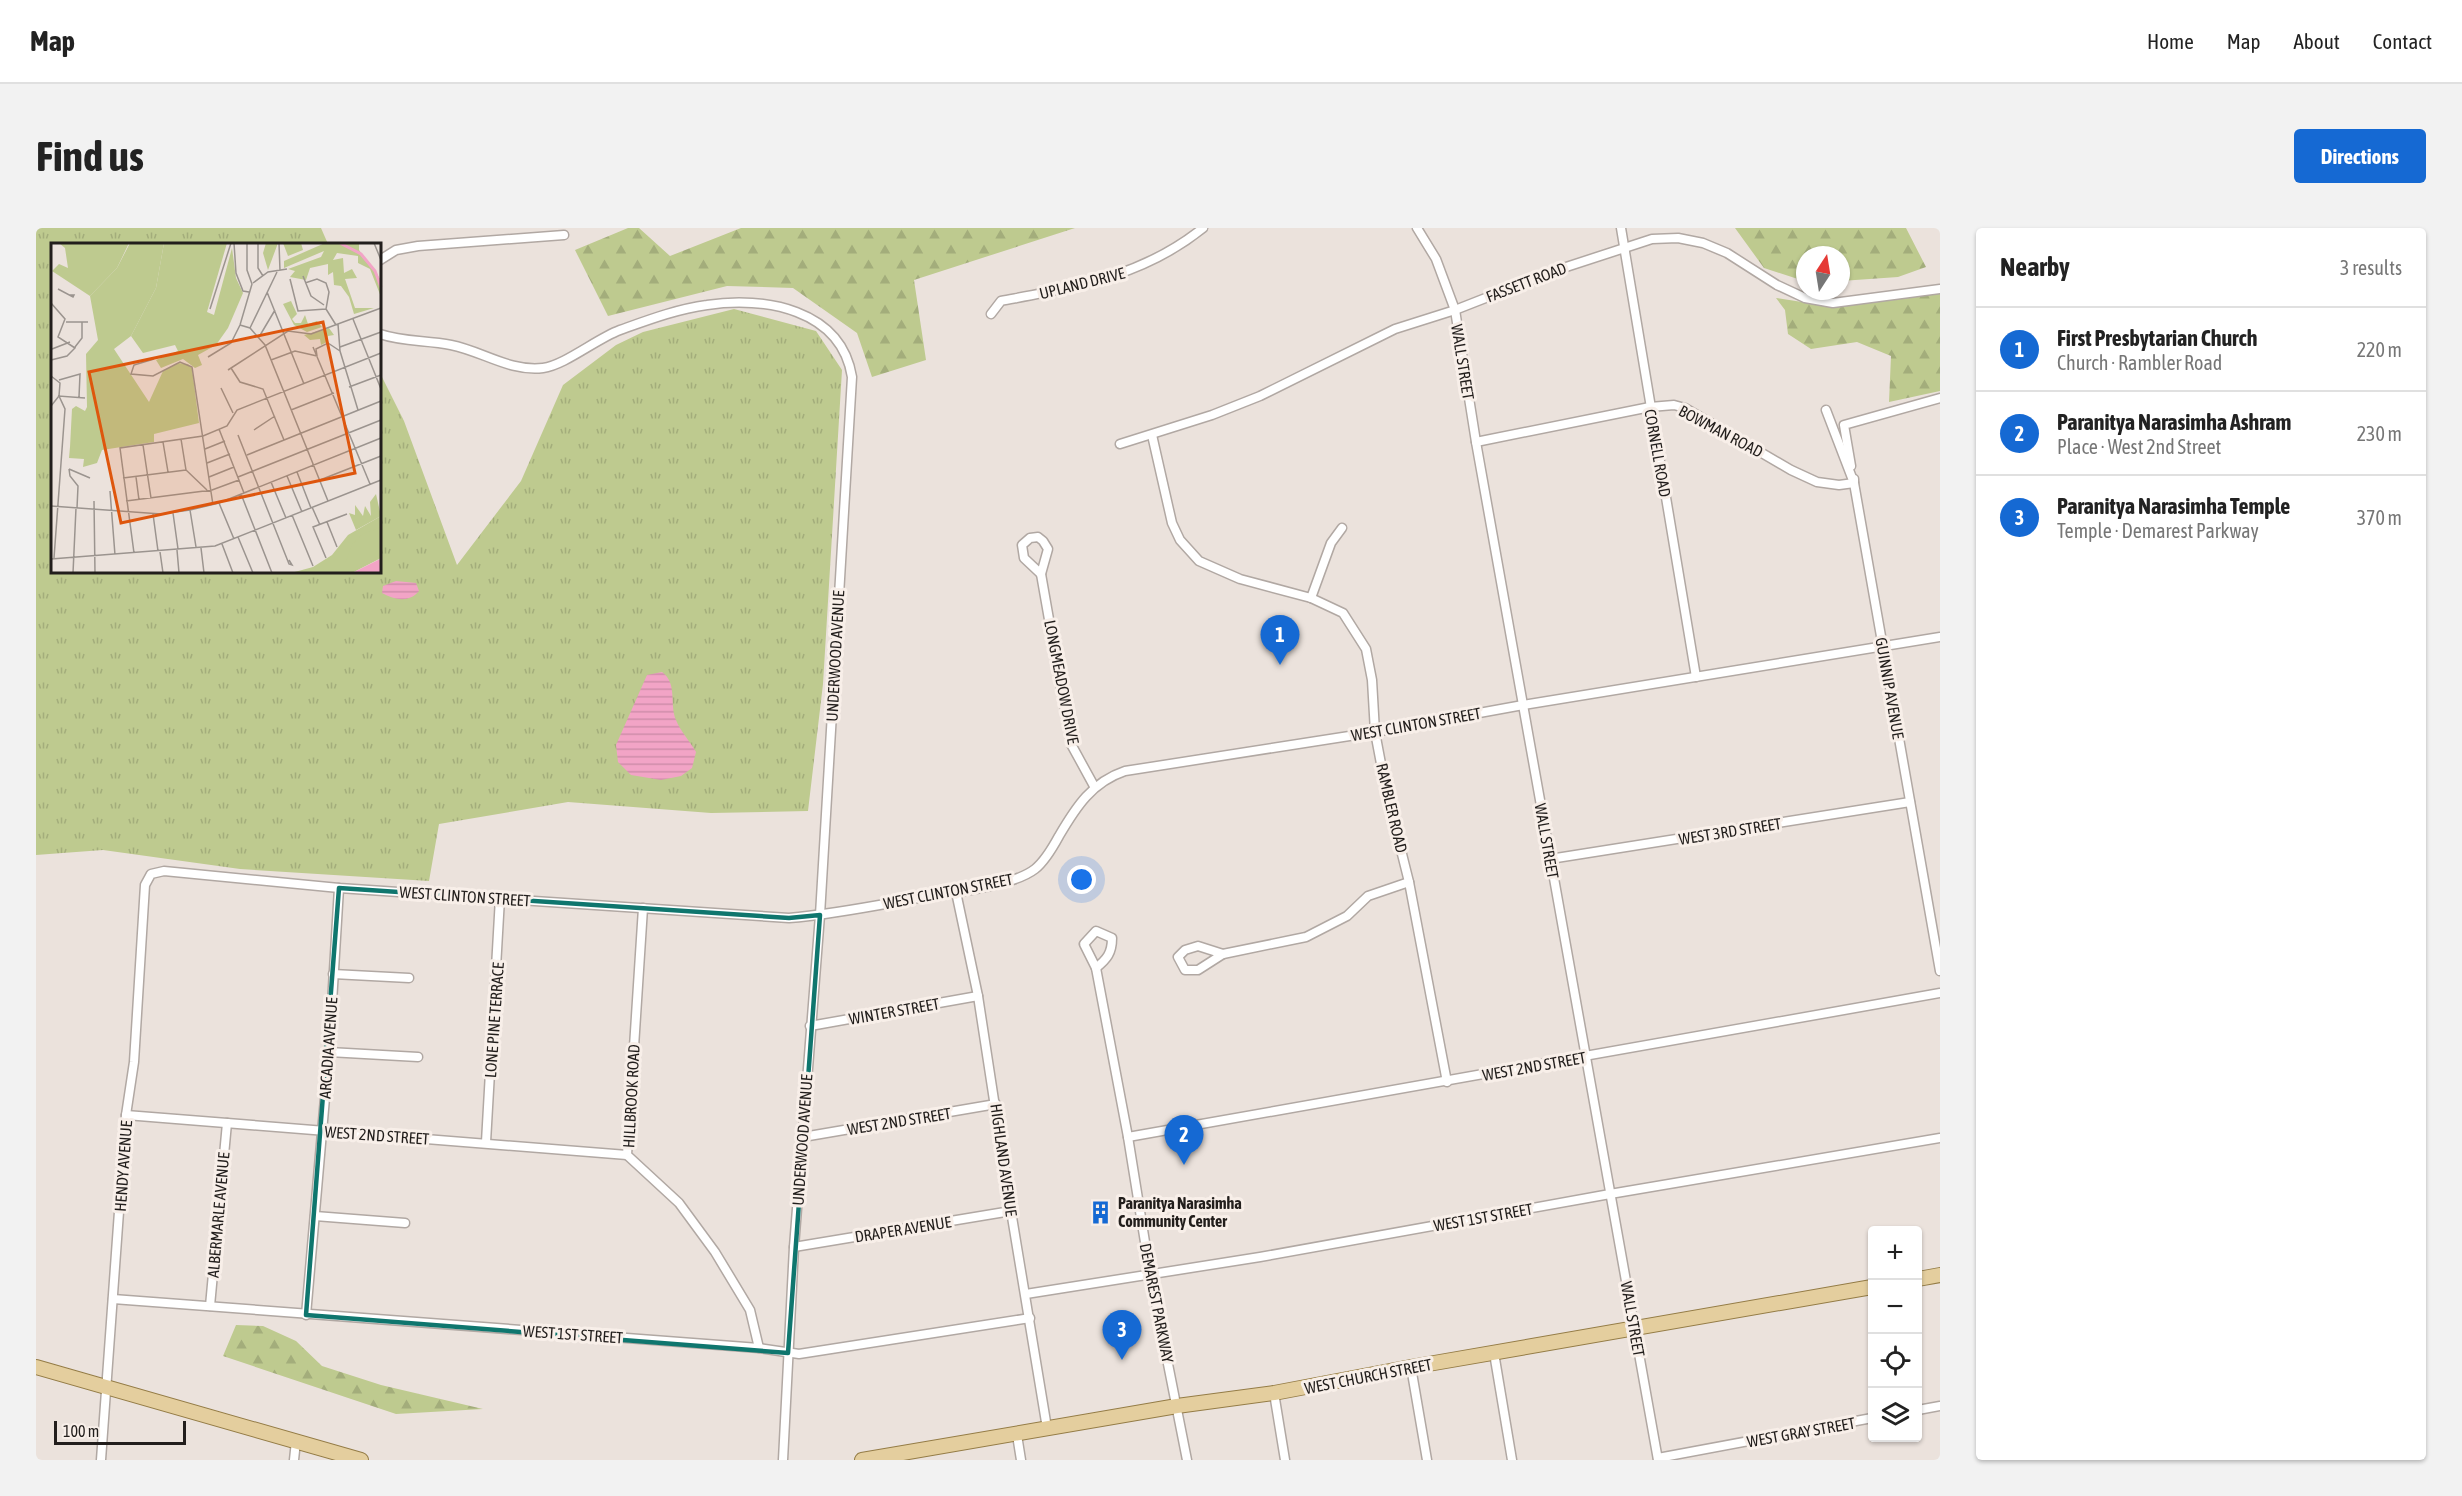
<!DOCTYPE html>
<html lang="en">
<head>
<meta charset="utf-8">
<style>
  body { margin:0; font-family:"Asap Condensed",sans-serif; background:#f2f2f2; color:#222 }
  .controls { position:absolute; right:18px; bottom:18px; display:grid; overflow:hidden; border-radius:6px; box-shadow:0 2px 4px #0004 }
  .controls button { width:54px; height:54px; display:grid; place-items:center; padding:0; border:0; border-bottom:2px solid #e0e0e0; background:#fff; color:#222; font:30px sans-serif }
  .compass { position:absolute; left:1760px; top:18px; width:54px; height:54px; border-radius:50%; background:#fff; box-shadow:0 2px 4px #0004; rotate:12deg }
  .scale { position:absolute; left:18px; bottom:15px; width:132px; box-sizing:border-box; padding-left:6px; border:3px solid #221e1c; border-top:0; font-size:16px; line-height:21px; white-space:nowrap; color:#221e1c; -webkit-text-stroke:4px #f8efe9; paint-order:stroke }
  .you { position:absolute; left:1046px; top:652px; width:21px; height:21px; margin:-15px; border:4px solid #fff; border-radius:50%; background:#1a73e8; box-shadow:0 0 0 9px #1a73e833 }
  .badge { display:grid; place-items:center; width:39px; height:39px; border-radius:50%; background:#1569d3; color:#fff; font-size:20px; font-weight:700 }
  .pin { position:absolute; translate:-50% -50px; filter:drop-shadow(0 2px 3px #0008) }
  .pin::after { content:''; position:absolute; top:32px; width:21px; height:18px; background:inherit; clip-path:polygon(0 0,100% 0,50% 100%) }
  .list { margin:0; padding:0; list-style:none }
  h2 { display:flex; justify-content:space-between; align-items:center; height:78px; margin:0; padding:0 24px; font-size:26px }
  h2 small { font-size:20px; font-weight:400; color:#767676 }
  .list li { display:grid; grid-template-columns:39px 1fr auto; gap:18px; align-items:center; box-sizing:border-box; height:84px; padding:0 24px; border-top:2px solid #e0e0e0 }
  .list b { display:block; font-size:22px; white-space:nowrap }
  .list p { margin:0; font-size:20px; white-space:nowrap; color:#767676 }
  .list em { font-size:20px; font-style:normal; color:#767676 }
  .icon { flex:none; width:33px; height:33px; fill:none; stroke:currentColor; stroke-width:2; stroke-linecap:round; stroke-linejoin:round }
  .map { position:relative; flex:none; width:1904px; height:1232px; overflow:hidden; border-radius:6px }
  header { display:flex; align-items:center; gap:36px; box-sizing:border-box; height:84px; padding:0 30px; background:#fff; border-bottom:2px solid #e0e0e0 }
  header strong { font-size:28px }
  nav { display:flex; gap:33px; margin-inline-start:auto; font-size:21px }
  .intro { display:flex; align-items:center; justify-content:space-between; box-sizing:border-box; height:144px; padding:0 36px }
  h1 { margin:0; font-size:42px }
  .button { padding:15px 27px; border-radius:6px; background:#1569d3; color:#fff; font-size:21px; font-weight:700 }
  main { display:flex; gap:36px; padding:0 36px }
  aside { flex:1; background:#fff; border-radius:6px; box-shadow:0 2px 4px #0004 }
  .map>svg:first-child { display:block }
  .grass { fill:url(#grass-tufts) }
  .forest { fill:url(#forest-firs) }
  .water { fill:url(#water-rules) }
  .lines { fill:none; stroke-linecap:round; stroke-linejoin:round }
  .street-casing { stroke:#b1a8a3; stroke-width:11 }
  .primary-casing { stroke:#947c46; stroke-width:16 }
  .street { stroke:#fff; stroke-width:8 }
  .primary { stroke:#e4ce9e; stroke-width:14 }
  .marked { fill:none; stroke:#0f766e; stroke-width:4.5; stroke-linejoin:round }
  .labels { text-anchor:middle; stroke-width:6; stroke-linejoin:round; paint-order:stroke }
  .street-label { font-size:16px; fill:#221e1c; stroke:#f8efe9 }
  .poi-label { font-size:16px; font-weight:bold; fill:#221e1c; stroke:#f8efe9; text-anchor:start }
  .inset-river { fill:none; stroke:#f2a4c6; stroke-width:3 }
  .inset-road { fill:none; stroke:#9b948f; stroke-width:1.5 }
  .view { fill:#de560d; fill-opacity:0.15; stroke:#de560d; stroke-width:3 }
  .inset-edge { fill:none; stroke:#221e1c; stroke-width:3 }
</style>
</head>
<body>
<header>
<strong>Map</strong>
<nav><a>Home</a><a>Map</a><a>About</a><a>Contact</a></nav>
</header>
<div class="intro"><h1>Find us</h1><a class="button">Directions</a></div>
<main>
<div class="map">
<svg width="1904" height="1232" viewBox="0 0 1904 1232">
  <defs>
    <pattern id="grass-tufts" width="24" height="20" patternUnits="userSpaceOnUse" patternTransform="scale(1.5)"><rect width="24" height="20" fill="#beca8f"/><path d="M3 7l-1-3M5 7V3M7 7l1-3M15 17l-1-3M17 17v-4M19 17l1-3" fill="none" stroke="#a3ad7b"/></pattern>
    <pattern id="forest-firs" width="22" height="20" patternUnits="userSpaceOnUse" patternTransform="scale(1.5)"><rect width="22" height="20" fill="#beca8f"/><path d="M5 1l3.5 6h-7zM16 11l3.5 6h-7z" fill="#a3ad7b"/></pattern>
    <pattern id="water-rules" width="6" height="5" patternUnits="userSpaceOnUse" patternTransform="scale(1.5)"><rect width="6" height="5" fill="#f2a4c6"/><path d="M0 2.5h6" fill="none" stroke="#cf8daa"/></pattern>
  </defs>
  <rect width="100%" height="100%" fill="#ebe2dc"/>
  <!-- grass -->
  <path class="grass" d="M0,0H285L292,16H16V344H344V145L368,193L421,337L485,253L527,157L580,117L607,104L698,81L780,103L806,142L787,456L772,583L675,585L532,574L403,596L393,653L204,641L67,622L0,627Z"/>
  <!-- forest -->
  <g class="forest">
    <path d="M592,0H603L634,28L705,0H1039L878,52L890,132L836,149L821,105L757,60L691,58L572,88L539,22Z"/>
    <path d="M1699,0H1870L1890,39L1862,49L1805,53V27H1769L1768,53L1728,40Z"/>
    <path d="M1904,64V163L1853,174L1855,128L1821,114L1775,121L1752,106L1749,82L1740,70L1798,79Z"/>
    <path d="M200,1097L227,1098L260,1113L286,1138L345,1157L447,1181L360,1186L187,1128Z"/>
  </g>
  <!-- water -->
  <g class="water">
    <path d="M360,353L380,355L383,363C373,375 359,372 346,365L347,358Z"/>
    <path d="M626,444C642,456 633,476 640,492C644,503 654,513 660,524L656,540L645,548L625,552L595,547L582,534L580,517L611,447Z"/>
  </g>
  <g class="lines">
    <defs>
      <g id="street">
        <path d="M1381,0L1400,31L1419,82L1440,214L1622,1232"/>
        <path d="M1585,0L1660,449"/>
        <path d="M344,32L360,22L382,18L528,7"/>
        <path d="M955,86L965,73C1039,59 1106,49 1167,0"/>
        <path d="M344,106C367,114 391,112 415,117C446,123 474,144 507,140C529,137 560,111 584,102C612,92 641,81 671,77C728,68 805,81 816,149L784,687L758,1019L747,1232"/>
        <path d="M1790,182L1818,255L1904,743"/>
        <path d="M1116,207L1136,295L1144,312L1163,333L1204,351L1275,370L1307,385L1330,421L1336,452L1339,504L1350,562L1373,654L1411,854"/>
        <path d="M1440,214L1614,179L1638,177L1649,180L1755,242L1781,254L1803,257L1818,255V251"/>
        <path d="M1084,216L1176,187L1224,168L1359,101L1419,82L1521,42L1616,11L1642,10L1667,15L1691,25L1741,57L1769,70L1797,75L1904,61"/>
        <path d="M1815,238L1808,197L1904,170"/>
        <path d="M1002,309L1007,313L1012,321L1005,346L988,330L986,317L994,310Z"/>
        <path d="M1005,346L1035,516L1058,558"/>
        <path d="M1275,370L1295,315L1306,300"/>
        <path d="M1514,631L1874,574"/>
        <path d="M920,664L942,768L975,983L1011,1200"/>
        <path d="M607,680L591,927L643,975L679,1024L714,1082L723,1120"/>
        <path d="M1060,703L1076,710C1076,725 1071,731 1060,740L1048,716Z"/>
        <path d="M1162,718L1187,726L1162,742H1149L1142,729L1149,722Z"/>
        <path d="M1187,726L1270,709L1311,688L1332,668L1373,654"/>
        <path d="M1060,740L1092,909L1114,1045L1151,1232"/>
        <path d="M297,746L373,750"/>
        <path d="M774,798L942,768"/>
        <path d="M293,824L382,829"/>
        <path d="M90,887L591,927"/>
        <path d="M767,909L960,876"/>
        <path d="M1092,909L1904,765"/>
        <path d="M450,914L464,670"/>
        <path d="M279,988L369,995"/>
        <path d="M758,1019L975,983"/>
        <path d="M990,1066L1224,1029L1574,966L1904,910"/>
        <path d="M77,1071L723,1120L763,1126L994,1090"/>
        <path d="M174,1078L191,895"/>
        <path d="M270,1087L293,824L303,660"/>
        <path d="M1458,1125L1476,1232"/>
        <path d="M1375,1139L1391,1232"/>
        <path d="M1238,1165L1249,1232"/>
        <path d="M1882,1182L1904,1178"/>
        <path d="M981,1207L985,1232"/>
        <path d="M1622,1230L1836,1190"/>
        <path d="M65,1232L90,887L98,834L109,657L115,646L128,643L303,660L753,690C801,686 847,676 893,668C921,664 977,658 999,641C1009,633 1017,619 1023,608C1040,579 1056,554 1089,543L1339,504L1487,477L1904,409"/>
        <path d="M258,1232L260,1213"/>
      </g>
      <g id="primary">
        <path d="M1882,1051L1904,1047"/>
        <path d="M0,1139L325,1232"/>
        <path d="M826,1232L1141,1178L1238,1165L1375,1139L1836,1059"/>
      </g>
    </defs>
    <!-- street casing -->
    <use href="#street" class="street-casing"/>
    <!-- primary casing -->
    <use href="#primary" class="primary-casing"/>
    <!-- street -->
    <use href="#street" class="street"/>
    <!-- primary -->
    <use href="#primary" class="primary"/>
  </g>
  <!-- marked area -->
  <path class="marked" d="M303,660L753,690L784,687L752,1125L270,1087Z"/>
  <!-- icons -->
  <defs>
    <symbol id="building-bare" viewBox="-9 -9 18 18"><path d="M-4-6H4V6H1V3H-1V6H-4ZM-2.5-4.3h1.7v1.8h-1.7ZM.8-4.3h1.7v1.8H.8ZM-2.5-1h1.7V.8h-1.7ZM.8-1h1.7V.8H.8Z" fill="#1569d3" stroke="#f8efe9" stroke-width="2.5" paint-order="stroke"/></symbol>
  </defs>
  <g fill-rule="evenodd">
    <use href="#building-bare" x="1048" y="968" width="33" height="33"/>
  </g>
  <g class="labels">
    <!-- street labels -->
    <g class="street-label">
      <text transform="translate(1490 54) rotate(-21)" y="6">FASSETT ROAD</text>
      <text transform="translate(1046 55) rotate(-14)" y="6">UPLAND DRIVE</text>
      <text transform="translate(1427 134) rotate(81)" y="6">WALL STREET</text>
      <text transform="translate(1685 203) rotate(28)" y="6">BOWMAN ROAD</text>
      <text transform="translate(1622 225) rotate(80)" y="6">CORNELL ROAD</text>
      <text transform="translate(799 428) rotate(-87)" y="6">UNDERWOOD AVENUE</text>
      <text transform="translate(1026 454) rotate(79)" y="6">LONGMEADOW DRIVE</text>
      <text transform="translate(1854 460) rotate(80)" y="6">GUINNIP AVENUE</text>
      <text transform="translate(1380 496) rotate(-10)" y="6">WEST CLINTON STREET</text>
      <text transform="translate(1356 580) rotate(77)" y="6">RAMBLER ROAD</text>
      <text transform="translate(1694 603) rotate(-9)" y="6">WEST 3RD STREET</text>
      <text transform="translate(1511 613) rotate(80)" y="6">WALL STREET</text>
      <text transform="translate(912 663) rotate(-11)" y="6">WEST CLINTON STREET</text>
      <text transform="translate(429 668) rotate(4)" y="6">WEST CLINTON STREET</text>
      <text transform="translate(858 783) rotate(-10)" y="6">WINTER STREET</text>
      <text transform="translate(458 792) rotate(-86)" y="6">LONE PINE TERRACE</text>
      <text transform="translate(292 820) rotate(-86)" y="6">ARCADIA AVENUE</text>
      <text transform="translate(1498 838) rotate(-10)" y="6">WEST 2ND STREET</text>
      <text transform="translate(595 868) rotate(-87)" y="6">HILLBROOK ROAD</text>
      <text transform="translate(863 893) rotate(-9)" y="6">WEST 2ND STREET</text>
      <text transform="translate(341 907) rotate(4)" y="6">WEST 2ND STREET</text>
      <text transform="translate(766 912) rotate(-86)" y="6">UNDERWOOD AVENUE</text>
      <text transform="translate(968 932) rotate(82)" y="6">HIGHLAND AVENUE</text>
      <text transform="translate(87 938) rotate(-86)" y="6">HENDY AVENUE</text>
      <text transform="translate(182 987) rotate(-85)" y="6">ALBERMARLE AVENUE</text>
      <text transform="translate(1447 989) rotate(-10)" y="6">WEST 1ST STREET</text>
      <text transform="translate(867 1001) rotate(-9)" y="6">DRAPER AVENUE</text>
      <text transform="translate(1121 1075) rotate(79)" y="6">DEMAREST PARKWAY</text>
      <text transform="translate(1597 1091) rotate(80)" y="6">WALL STREET</text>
      <text transform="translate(537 1106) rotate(4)" y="6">WEST 1ST STREET</text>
      <text transform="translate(1332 1148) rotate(-11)" y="6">WEST CHURCH STREET</text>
      <text transform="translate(1765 1204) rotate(-10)" y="6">WEST GRAY STREET</text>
    </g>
    <!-- poi labels -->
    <g class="poi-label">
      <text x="1082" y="981">Paranitya Narasimha<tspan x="1082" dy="18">Community Center</tspan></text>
    </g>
  </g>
  <!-- overview -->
  <g transform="translate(15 15)">
    <rect width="330" height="330" fill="#ebe2dc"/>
    <path d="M79,0H113L105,45L80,93L63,106L98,159L112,128L126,120L137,121L141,125L148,180L103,191V199L51,207L46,220L32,224L33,216L18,215L19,204L21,166L25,163L34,168L36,164L35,111L47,97L39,53L66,25ZM330,273V315L301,330H240L262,324L281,312L297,292Z" fill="#beca8f"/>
    <path d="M8,0H78L66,25L39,53L1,28L8,21L17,25L14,5ZM113,0H176L156,69L163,72L181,5L185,35L192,50L177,85L165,102L147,112L151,122L144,125L132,116L110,125L105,117L127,108L124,102L92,110L80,93L105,45ZM215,0H227L217,27L212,10ZM274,0H308V7L330,37V54L319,26L307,20V13L286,10L282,17L292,15L293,30L301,26L306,35L294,36L304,65H323L303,71L298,54L290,43L283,42L282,29L277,32V21L259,25L255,37L239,34L244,28L237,26L270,14L273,8L233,25V18ZM240,58L246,71L241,76L244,80H250L254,72L257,81L266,78L271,84L256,89L243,82L232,61ZM278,85L283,92L277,93L276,99L270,102L269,96L259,97L253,92ZM325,251L330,273L305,287L298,270L304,272V262L312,273L314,263L320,273L319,259ZM330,284V314L299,330H276L294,321L301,301L312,291Z" fill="#beca8f"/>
    <path d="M232,0H250L252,7L237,13Z" fill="#beca8f"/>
    <path d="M330,315V330H301L329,316Z" fill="#f2a4c6"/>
    <path class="inset-river" d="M289,0L310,11L324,28L330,44"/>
    <path class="inset-road" d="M183,0L185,30L192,48L198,49M207,0V25L212,33M228,0L229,28M323,0L330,17M252,33L260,53L273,62M239,36L247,68L275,66M202,40L217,29L236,26M254,40L266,36L275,40L278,49L275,66L285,82M7,46L22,54L23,52H18M216,49L253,141M0,60L14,76L7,94L24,105L16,113L0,117M159,66L180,0M302,76L330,146M15,79H37M287,81L289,108L307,167M189,82L199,85L214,102L277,258M199,85L226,29M208,94L224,67M24,104L31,95V79M262,104L319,241M289,104L330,89M1,106L19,99M157,114L180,100L189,82L201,41L196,27V0M103,116L83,122L80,131L102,133L129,119L141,124L162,262M220,117L244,108L266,113L265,106L277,100L289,108M180,125L189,139L212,146L233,197M177,127L237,88L260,91L330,65M0,133L9,140L8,153L0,163M8,137L29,131L28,154M298,144L330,132M170,145L182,170M240,167L283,150M168,186L193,250M203,187L224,173M187,192L238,321L241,322L238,317M130,196L135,227L156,247M112,199L117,229M92,202L100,255M154,206L174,198M196,212L330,158M156,220L179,211M18,226L19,233L27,243L26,265M18,226L39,235M246,229L260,265M236,233L251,269M85,234L88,257M158,234L183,224M187,234L330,177M72,235L135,227M269,237L330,213M220,239L235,275M59,248L64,312M190,251L221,330M43,258L44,330M75,258L161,247L188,237M168,260L183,296M0,263L110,271L139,267L168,260L330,195M261,264L269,282M139,267L145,304M122,270L127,306M102,271L107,308M241,272L262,323M276,279L286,304M187,294L202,330M171,301L182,330M150,305L153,330M126,307L128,330M109,309L112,330M83,310L69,205L152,193L176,183L186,167L330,110M3,315L14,166L8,153L34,155M275,315L262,284L296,271M0,316L164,303L330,237M22,330L25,265"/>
    <path class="view" d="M272,79L304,230L70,280L38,129Z"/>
    <rect width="330" height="330" class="inset-edge"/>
  </g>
</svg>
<div class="controls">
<button>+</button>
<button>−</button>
<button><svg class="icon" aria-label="locate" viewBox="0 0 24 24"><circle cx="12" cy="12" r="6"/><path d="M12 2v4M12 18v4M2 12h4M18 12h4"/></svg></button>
<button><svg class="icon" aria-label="layers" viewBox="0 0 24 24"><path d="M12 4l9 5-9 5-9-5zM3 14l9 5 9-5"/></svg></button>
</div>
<svg class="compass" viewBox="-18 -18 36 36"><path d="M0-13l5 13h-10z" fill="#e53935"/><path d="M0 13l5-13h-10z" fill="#767676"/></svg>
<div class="scale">100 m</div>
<div class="you"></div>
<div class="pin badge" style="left:1244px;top:437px">1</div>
<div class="pin badge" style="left:1148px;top:937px">2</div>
<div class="pin badge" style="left:1086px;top:1132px">3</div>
</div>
<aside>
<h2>Nearby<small>3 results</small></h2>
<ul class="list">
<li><span class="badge">1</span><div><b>First Presbytarian Church</b><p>Church · Rambler Road</p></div><em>220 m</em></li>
<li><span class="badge">2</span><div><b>Paranitya Narasimha Ashram</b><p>Place · West 2nd Street</p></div><em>230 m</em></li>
<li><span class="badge">3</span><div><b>Paranitya Narasimha Temple</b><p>Temple · Demarest Parkway</p></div><em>370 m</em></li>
</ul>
</aside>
</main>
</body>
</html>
